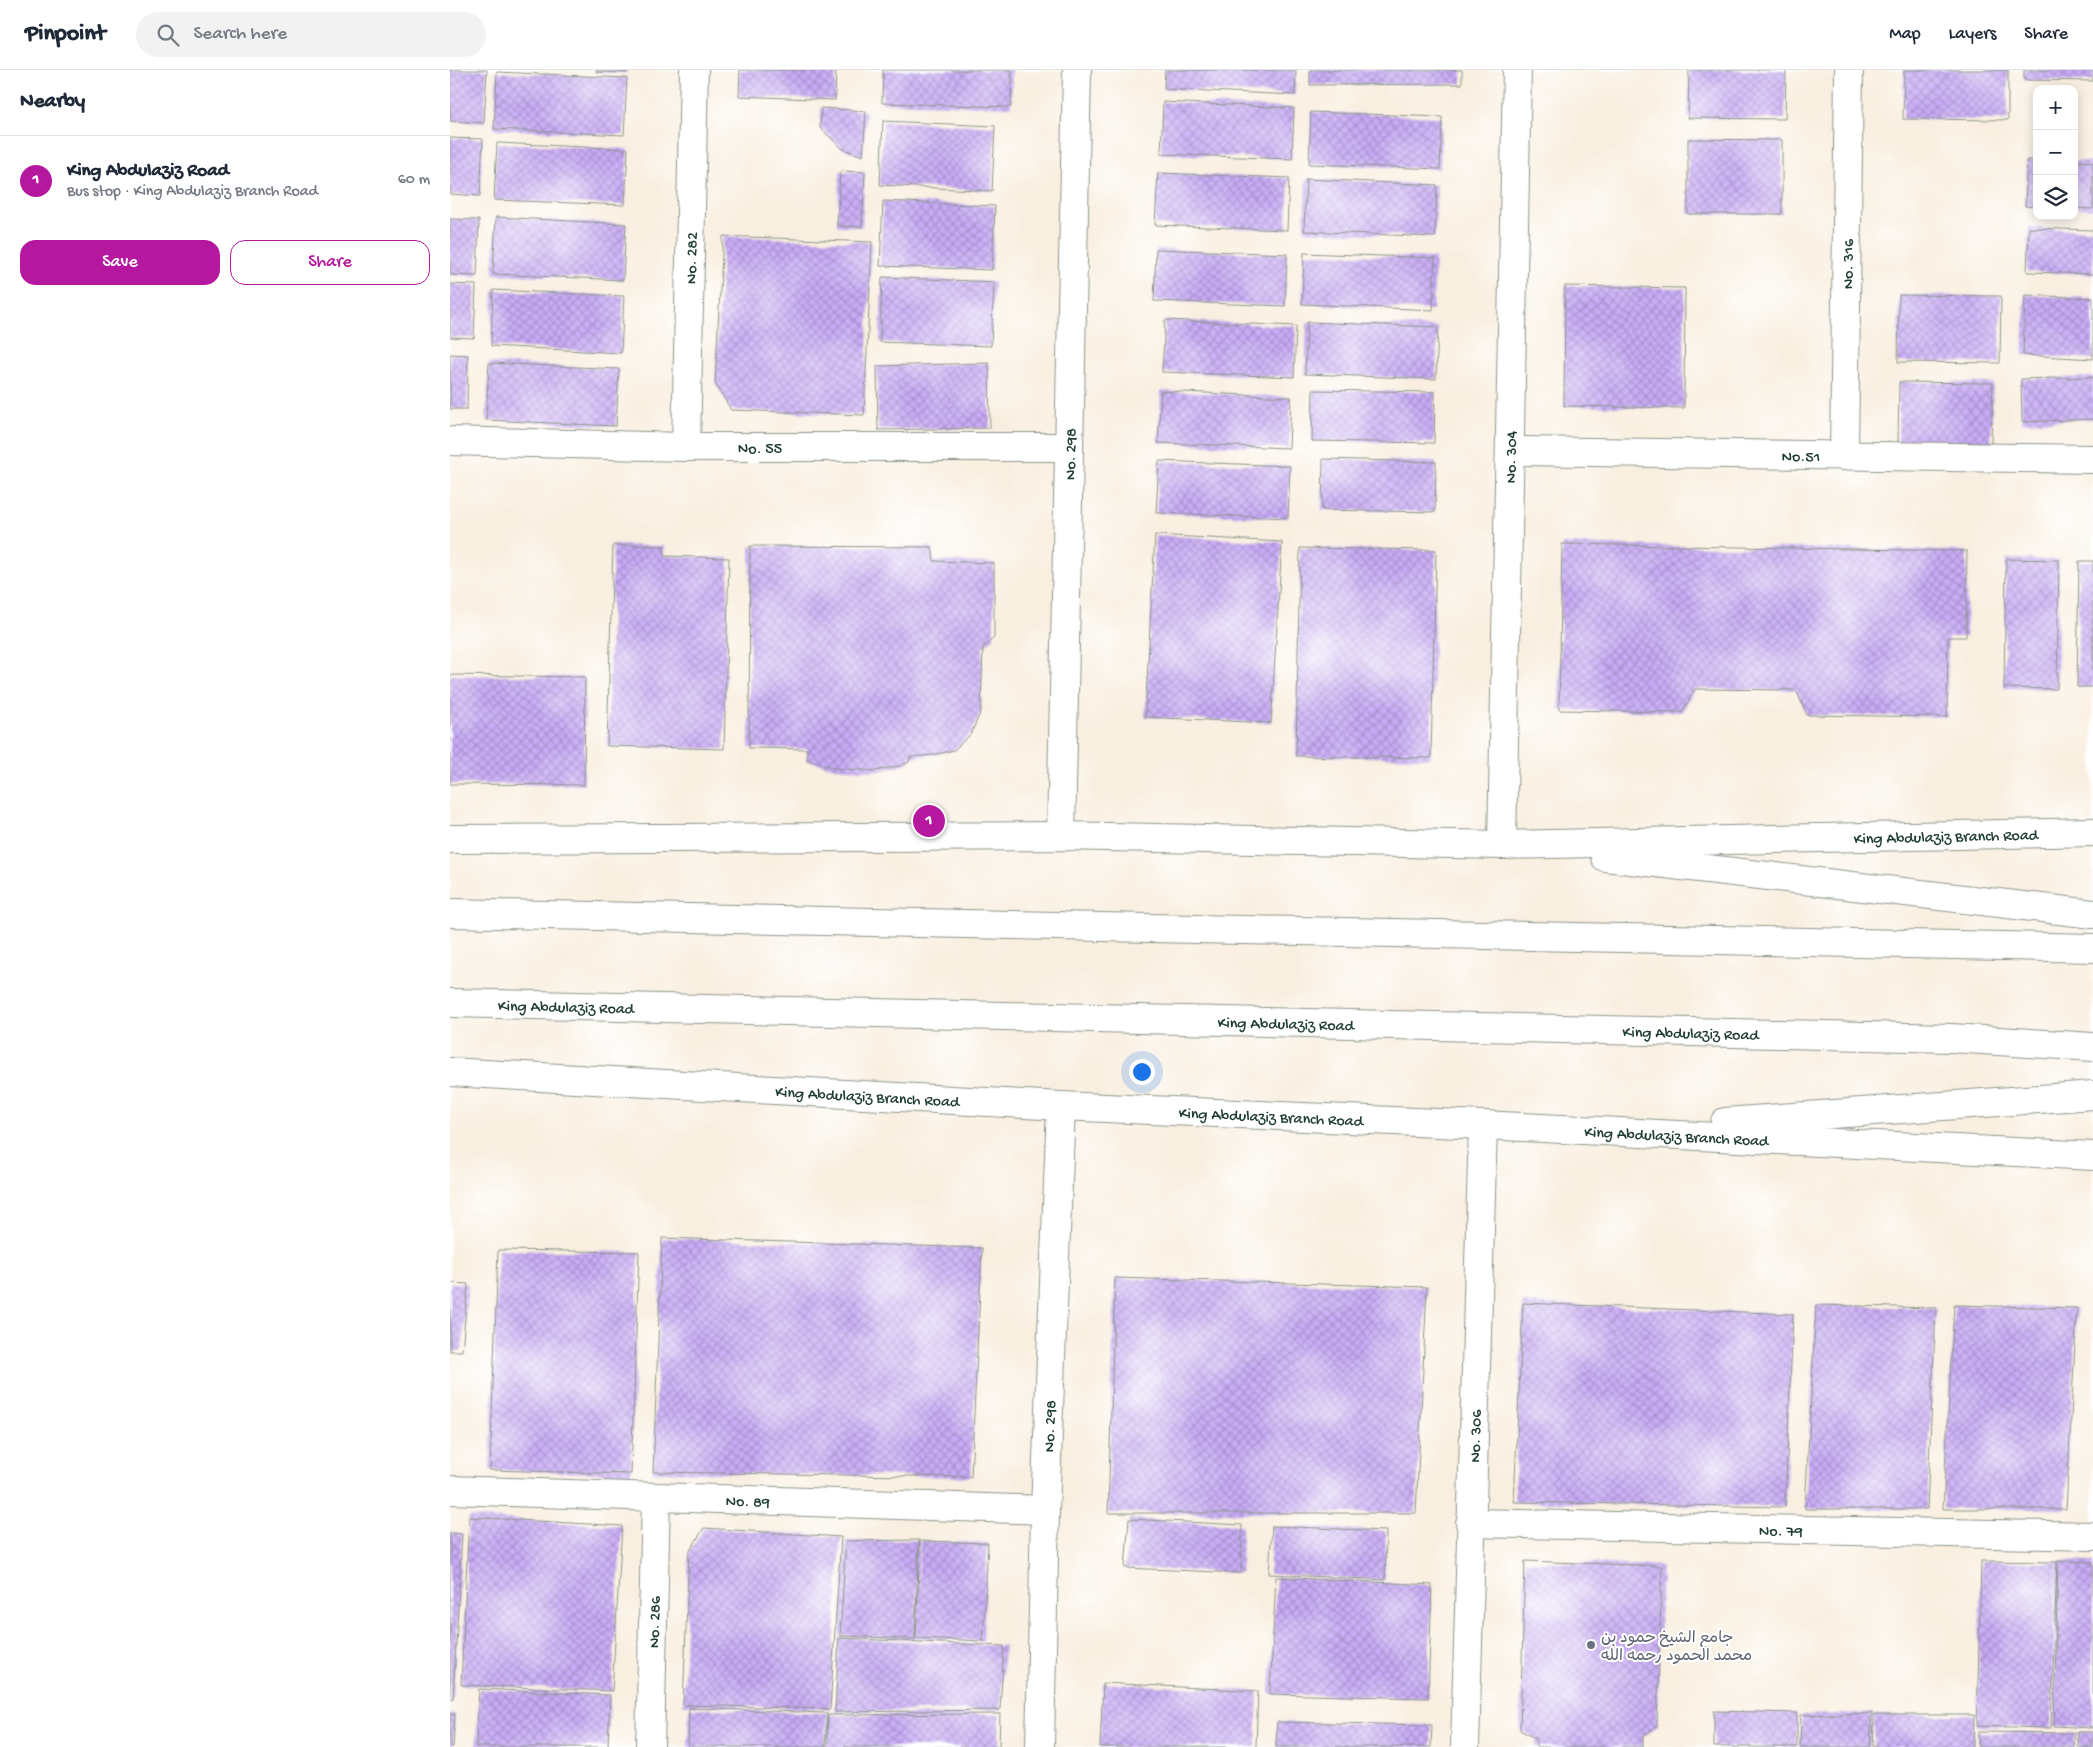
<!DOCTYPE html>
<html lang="en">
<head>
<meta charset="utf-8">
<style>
  body { margin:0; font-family:"Gochi Hand","Playpen Sans Arabic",sans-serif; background:#f2f2f3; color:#1f2937 }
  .controls { position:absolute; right:15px; top:15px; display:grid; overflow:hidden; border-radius:10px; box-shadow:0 2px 12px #0003 }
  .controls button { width:45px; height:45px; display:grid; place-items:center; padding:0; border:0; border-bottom:1px solid #e0e1e3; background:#fff; color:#1f2937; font:25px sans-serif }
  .you { position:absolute; left:691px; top:1001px; width:18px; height:18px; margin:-12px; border:4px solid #fff; border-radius:50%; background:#1a73e8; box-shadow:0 0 0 8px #1a73e833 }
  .badge { display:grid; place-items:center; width:32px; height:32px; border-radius:50%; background:#b5179e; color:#fff; font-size:16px; font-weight:700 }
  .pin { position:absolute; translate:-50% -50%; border:2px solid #fff; box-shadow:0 1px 5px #0006 }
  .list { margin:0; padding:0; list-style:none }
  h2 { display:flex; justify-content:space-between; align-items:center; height:65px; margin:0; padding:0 20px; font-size:21px }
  h2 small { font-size:16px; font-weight:400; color:#747a83 }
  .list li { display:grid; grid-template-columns:32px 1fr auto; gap:15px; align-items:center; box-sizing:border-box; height:90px; padding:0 20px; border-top:1px solid #e0e1e3 }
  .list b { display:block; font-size:19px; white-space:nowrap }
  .list p { margin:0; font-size:16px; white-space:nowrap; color:#747a83 }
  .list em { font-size:16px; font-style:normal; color:#747a83 }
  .actions { display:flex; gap:10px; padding:15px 20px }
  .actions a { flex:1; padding:11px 0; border:1px solid #b5179e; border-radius:15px; text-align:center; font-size:18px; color:#b5179e }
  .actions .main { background:#b5179e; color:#fff }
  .icon { flex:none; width:28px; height:28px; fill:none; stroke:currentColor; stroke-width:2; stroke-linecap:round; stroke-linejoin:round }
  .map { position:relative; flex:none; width:1643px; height:1677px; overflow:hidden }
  header { display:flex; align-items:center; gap:30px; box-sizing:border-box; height:70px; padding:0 25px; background:#fff; border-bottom:1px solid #e0e1e3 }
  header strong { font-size:24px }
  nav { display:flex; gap:28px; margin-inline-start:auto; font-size:18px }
  .search { width:350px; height:45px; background:#f2f2f3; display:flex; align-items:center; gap:12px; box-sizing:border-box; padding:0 18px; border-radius:28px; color:#747a83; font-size:19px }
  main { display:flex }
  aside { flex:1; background:#fff }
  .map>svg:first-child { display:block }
  .building { fill:url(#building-cross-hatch) }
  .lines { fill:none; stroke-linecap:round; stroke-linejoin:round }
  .minor-casing { stroke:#8c968a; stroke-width:30 }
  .major-casing { stroke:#8c968a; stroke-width:30 }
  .minor { stroke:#fff; stroke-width:28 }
  .major { stroke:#fff; stroke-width:28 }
  .worship-dot { fill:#6b7280; stroke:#fff; stroke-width:2 }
  .labels { text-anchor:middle; stroke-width:4; stroke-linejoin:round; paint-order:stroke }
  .street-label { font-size:16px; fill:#1f3d34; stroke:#fff }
  .worship-label { font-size:16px; fill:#5b616d; stroke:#fff; text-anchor:start }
</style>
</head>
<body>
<header>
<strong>Pinpoint</strong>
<div class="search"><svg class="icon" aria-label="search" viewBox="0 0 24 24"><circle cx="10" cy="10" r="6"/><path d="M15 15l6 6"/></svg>Search here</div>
<nav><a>Map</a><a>Layers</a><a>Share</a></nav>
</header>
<main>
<aside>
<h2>Nearby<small></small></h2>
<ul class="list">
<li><span class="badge">1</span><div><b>King Abdulaziz Road</b><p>Bus stop · King Abdulaziz Branch Road</p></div><em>60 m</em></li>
</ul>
<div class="actions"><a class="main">Save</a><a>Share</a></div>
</aside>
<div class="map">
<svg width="1643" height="1677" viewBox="0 0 1643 1677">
  <defs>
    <pattern id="building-cross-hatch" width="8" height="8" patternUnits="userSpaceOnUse" patternTransform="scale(1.25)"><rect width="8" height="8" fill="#c9acf7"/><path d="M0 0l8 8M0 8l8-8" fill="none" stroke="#a38dc9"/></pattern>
  </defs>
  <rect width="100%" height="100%" fill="#fff"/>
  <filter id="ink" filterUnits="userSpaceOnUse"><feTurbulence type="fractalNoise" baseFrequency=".02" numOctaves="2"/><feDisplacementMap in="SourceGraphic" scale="10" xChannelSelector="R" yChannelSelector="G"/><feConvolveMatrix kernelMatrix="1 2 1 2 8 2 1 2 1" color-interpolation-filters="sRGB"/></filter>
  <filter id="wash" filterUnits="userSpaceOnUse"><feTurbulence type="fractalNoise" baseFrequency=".0096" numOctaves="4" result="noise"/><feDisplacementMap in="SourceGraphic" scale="20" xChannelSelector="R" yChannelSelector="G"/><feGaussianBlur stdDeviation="1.12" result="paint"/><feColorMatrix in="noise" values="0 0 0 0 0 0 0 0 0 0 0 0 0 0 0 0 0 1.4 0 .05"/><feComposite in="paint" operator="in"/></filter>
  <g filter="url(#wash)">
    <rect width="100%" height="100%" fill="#f9efe0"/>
    <g id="blocks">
      <!-- building -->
      <g class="building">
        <path d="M0,0H37L34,53L0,51Z"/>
        <path d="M146,0H177V3L146,2Z"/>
        <path d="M290,0H386L385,30L289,26Z"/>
        <path d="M433,0H562L561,37L432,33Z"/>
        <path d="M715,0H846L845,25L714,19Z"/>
        <path d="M860,0H1012V14L860,15Z"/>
        <path d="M1239,0H1336L1335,49L1238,48Z"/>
        <path d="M1454,0H1558V50L1453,49Z"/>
        <path d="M1574,0H1643V11L1574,10Z"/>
        <path d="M47,2L177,8L174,65L44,59Z"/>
        <path d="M713,32L844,38L842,89L711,84Z"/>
        <path d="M371,38L416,41L413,86L393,79L370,58Z"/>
        <path d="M861,42L992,47L990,99L859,94Z"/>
        <path d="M433,51L545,56L542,121L430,115Z"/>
        <path d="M0,68L33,69L30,126L0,124Z"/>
        <path d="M1238,69L1332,70V144H1238Z"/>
        <path d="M47,73L178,79L175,135L44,130Z"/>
        <path d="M1577,90H1587V137L1575,136Z"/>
        <path d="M1624,91L1643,92V139L1624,138Z"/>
        <path d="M390,101L415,102L412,157L387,156Z"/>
        <path d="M708,103L839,108L837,160L705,155Z"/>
        <path d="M856,109L987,115L985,167L854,161Z"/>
        <path d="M433,131L545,136L542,200L430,196Z"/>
        <path d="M46,147L176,154L173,210L43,204Z"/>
        <path d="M0,149L29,150L27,206L0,205Z"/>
        <path d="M1579,158L1643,160V204L1577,202Z"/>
        <path d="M273,166L422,172L414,345L281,340L265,313Z"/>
        <path d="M706,179L837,184L835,236L704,231Z"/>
        <path d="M854,183L985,188L983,240L852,234Z"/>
        <path d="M432,207L544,212L541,276L430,272Z"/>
        <path d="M0,214L26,215L24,268L0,267Z"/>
        <path d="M1115,216L1235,218L1234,338L1114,336Z"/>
        <path d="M43,220L174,226L171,283L41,276Z"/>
        <path d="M1449,225L1551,226L1550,293L1448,292Z"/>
        <path d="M1575,225L1643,228V289L1573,285Z"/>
        <path d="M715,250L846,256L844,307L712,302Z"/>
        <path d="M857,252L988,257L986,309L855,304Z"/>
        <path d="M0,284L18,285L17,339H0Z"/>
        <path d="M39,293L169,299L166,356L36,350Z"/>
        <path d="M539,293L540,358L428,360L427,296Z"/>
        <path d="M1643,307V349L1572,352L1571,309Z"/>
        <path d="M1449,312L1543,313L1541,373H1448Z"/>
        <path d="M863,320L985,322L984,373L862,371Z"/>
        <path d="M711,321L841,327L839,378L708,373Z"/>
        <path d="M873,389L986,392L985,442L872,440Z"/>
        <path d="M709,391L840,396L838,448L706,443Z"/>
        <path d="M705,465L832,472L821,653L695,647Z"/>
        <path d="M1112,474L1517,481L1516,567H1498L1497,647L1357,645L1346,620L1245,619L1232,642L1109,640Z"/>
        <path d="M163,475L214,476V486L279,488L274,679L157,676Z"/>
        <path d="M300,476L482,477L484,491L544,493V568L533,577L531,641L521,664L504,680L483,685L460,687L459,692L449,696L425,701L385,698L357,690V679L299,678Z"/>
        <path d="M850,478L986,480L981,688L846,686Z"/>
        <path d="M1556,489L1609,490L1607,619L1554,618Z"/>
        <path d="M1629,491H1643V617H1627Z"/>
        <path d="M0,605L135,607L134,715L0,714Z"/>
        <path d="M212,1168L532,1178L521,1407L203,1402Z"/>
        <path d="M48,1180L189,1182L181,1404L40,1400Z"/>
        <path d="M665,1208L977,1217L966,1443H658Z"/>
        <path d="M0,1213L18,1214L12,1281H0Z"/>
        <path d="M1073,1233L1343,1244L1335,1437L1064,1432Z"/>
        <path d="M1366,1235L1486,1238L1477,1439H1355Z"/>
        <path d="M1504,1235L1627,1238L1616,1439H1493Z"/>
        <path d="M19,1447L172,1456L162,1621L11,1615Z"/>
        <path d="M679,1449L792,1455L791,1503L675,1498Z"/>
        <path d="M822,1456L936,1461L935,1510L819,1504Z"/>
        <path d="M254,1458L391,1467L380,1639L233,1635L239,1482Z"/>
        <path d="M0,1463L12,1464L3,1629H0Z"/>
        <path d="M469,1470L465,1569L390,1566L396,1471Z"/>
        <path d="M470,1471L538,1473L533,1571L466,1568Z"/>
        <path d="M1075,1491L1212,1496L1207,1655L1193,1667V1677H1086V1669L1070,1660Z"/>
        <path d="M1531,1491L1607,1492L1601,1658L1527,1656Z"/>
        <path d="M1608,1491L1643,1492V1658L1604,1656Z"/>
        <path d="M826,1507L982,1515L978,1628L820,1624Z"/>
        <path d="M389,1568L554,1576L550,1640L385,1642Z"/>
        <path d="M653,1613L808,1621L806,1677H650Z"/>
        <path d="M29,1619L160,1625L158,1677H26Z"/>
        <path d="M239,1638L377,1643L375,1677H238Z"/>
        <path d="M1264,1641L1347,1643V1677H1264Z"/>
        <path d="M1422,1643L1420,1677H1350L1351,1645Z"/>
        <path d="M0,1644H5L3,1677H0Z"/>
        <path d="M550,1644L549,1677H377L378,1645Z"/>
        <path d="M1424,1645H1524L1523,1677H1423Z"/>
        <path d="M827,1652L982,1655L981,1677H826Z"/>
        <path d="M1528,1662L1625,1663L1624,1677H1528Z"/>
        <rect x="1628" y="1662" width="15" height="15"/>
      </g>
    </g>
  </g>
  <g filter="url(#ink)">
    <use href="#blocks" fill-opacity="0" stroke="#8c968a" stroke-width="1"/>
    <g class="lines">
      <defs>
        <g id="minor">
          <path id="s1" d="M0,371L236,377H619"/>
          <path id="s2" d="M236,377L244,0"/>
          <path id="s3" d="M1060,381L1643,389"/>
          <path id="s4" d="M1394,386L1399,0"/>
          <path id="s5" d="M611,766L627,0"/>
          <path id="s6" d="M1052,775L1067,0"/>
          <path id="s7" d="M0,1420L595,1440"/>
          <path id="s8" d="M1020,1453L1643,1466"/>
          <path id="s9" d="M200,1677L206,1427"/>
          <path id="s10" d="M590,1677L595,1440L611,1036"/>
          <path id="s11" d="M1015,1677L1033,1055"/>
        </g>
        <g id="major">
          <path id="s12" d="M0,769L611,766L1052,775L1643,762"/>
          <path d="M1155,787L1643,844"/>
          <path d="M0,843L1643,878"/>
          <path id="s13" d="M0,933L1501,968L1643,977"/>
          <path id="s14" d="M0,1002L611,1036L1033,1055L1643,1086"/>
          <path d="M1275,1052L1643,1025"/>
        </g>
      </defs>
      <!-- minor casing -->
      <use href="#minor" class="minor-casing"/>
      <!-- major casing -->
      <use href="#major" class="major-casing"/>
      <!-- minor -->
      <use href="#minor" class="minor"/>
      <!-- major -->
      <use href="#major" class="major"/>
    </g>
  </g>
  <!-- markers -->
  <circle class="worship-dot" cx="1141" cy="1575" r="5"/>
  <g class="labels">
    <!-- street labels -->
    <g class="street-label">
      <text dy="6" stroke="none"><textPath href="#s2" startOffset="189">No. 282</textPath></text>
      <text dy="6" stroke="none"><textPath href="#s4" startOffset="192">No. 316</textPath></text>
      <text dy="6" stroke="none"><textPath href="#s1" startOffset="310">No. 55</textPath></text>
      <text dy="6" stroke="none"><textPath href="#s5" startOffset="382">No. 298</textPath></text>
      <text dy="6" stroke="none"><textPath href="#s3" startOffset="291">No.51</textPath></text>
      <text dy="6" stroke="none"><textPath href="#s6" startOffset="388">No. 304</textPath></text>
      <text dy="6" stroke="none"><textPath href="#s12" startOffset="1496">King Abdulaziz Branch Road</textPath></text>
      <text dy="6" stroke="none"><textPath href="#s13" startOffset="116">King Abdulaziz Road</textPath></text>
      <text dy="6" stroke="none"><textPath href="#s13" startOffset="836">King Abdulaziz Road</textPath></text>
      <text dy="6" stroke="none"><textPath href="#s13" startOffset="1241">King Abdulaziz Road</textPath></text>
      <text dy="6" stroke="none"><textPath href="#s14" startOffset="418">King Abdulaziz Branch Road</textPath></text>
      <text dy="6" stroke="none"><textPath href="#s14" startOffset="822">King Abdulaziz Branch Road</textPath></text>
      <text dy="6" stroke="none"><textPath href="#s14" startOffset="1228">King Abdulaziz Branch Road</textPath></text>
      <text dy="6" stroke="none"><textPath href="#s10" startOffset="321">No. 298</textPath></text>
      <text dy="6" stroke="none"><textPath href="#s11" startOffset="311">No. 306</textPath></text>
      <text dy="6" stroke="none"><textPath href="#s7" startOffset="298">No. 89</textPath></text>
      <text dy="6" stroke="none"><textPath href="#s8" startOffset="311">No. 79</textPath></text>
      <text dy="6" stroke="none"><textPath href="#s9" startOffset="125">No. 286</textPath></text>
    </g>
    <!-- worship labels -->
    <g class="worship-label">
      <text x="1151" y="1572">جامع الشيخ حمود بن<tspan x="1151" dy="18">محمد الحمود رحمه الله</tspan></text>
    </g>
  </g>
</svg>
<div class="controls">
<button>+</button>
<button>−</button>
<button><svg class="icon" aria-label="layers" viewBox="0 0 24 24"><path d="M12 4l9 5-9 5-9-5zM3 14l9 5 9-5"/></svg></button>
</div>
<div class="you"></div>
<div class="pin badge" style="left:479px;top:751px">1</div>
</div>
</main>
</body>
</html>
